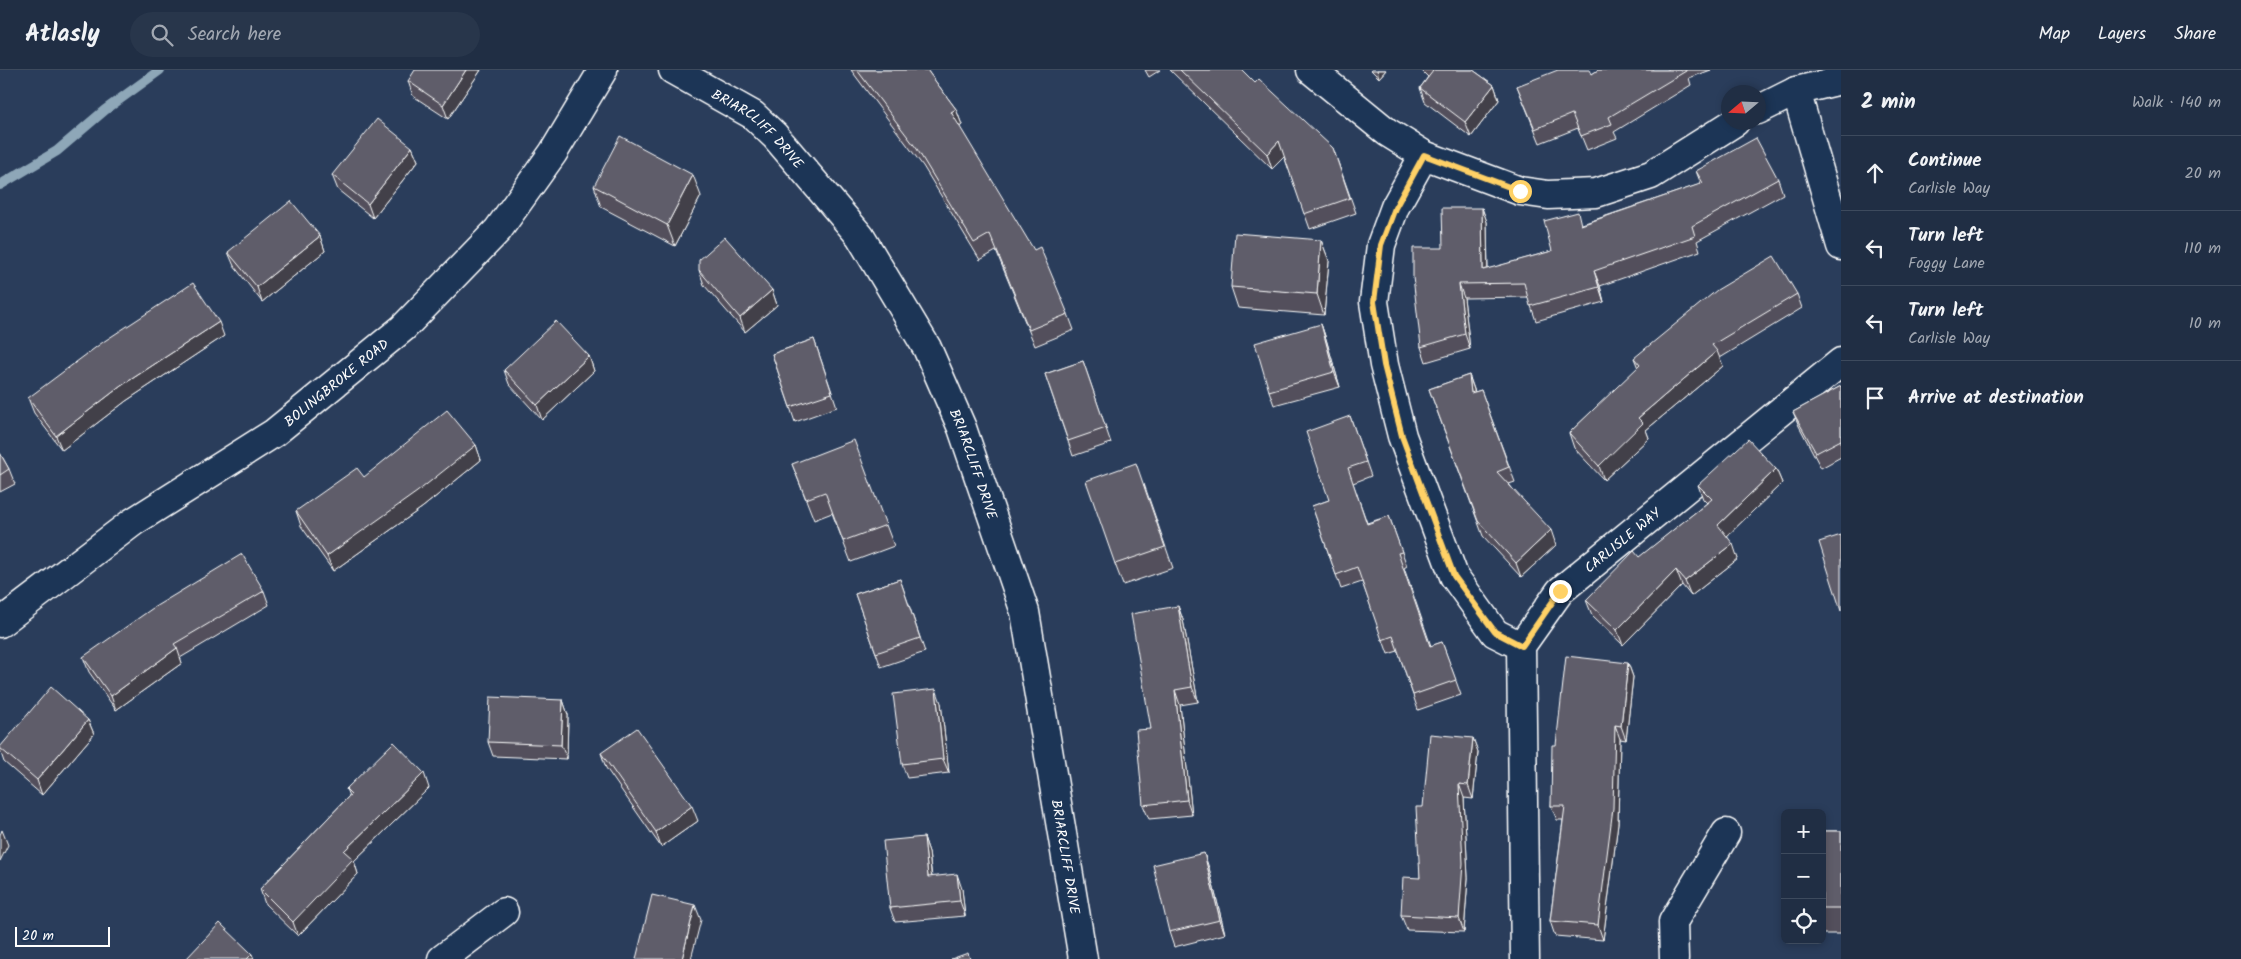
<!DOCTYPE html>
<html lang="en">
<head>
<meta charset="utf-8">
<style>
  body { margin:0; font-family:Kalam,sans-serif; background:#28364b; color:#f1f3f6 }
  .controls { position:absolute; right:15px; bottom:15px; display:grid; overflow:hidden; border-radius:8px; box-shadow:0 2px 8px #0003 }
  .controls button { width:45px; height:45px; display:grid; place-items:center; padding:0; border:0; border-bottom:1px solid #3d4a5d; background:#202e44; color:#f1f3f6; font:25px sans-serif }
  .compass { position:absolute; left:1721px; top:15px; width:45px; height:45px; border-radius:50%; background:#202e44; box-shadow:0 2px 8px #0003; rotate:251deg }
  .scale { position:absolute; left:15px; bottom:12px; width:95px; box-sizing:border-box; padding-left:5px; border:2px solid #fff; border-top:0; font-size:14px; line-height:18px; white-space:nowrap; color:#fff; -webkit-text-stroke:4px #1d3557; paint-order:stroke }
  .stop { position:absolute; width:15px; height:15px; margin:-11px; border:4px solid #ffd166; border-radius:50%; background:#fff }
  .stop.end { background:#ffd166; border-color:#fff; box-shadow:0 1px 5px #0008 }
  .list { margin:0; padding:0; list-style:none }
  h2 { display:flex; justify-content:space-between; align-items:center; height:65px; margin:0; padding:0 20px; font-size:21px }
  h2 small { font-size:16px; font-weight:400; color:#a2a8b2 }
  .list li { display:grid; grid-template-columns:32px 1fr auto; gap:15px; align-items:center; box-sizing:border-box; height:75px; padding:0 20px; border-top:1px solid #3d4a5d }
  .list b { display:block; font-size:19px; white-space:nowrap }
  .list p { margin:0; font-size:16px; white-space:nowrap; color:#a2a8b2 }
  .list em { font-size:16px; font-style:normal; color:#a2a8b2 }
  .icon { flex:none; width:28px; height:28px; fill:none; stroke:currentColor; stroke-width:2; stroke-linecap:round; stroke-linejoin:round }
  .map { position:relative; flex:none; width:1841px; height:889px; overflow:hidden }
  header { display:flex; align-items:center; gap:30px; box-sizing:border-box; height:70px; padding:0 25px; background:#202e44; border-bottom:1px solid #3d4a5d }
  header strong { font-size:24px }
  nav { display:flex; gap:28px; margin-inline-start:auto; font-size:18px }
  .search { width:350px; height:45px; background:#28364b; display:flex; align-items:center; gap:12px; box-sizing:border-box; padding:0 18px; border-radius:28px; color:#a2a8b2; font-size:19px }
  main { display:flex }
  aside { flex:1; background:#202e44 }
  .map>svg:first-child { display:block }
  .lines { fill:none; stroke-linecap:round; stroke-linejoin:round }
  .stream { stroke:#8ea7b8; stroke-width:10 }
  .street-casing { stroke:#fff; stroke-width:31 }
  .street { stroke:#1d3557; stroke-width:28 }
  .wall { fill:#52505b; stroke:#fff }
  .shaded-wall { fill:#42414a; stroke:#fff }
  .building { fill:#5f5d6a; stroke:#fff }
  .route { stroke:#ffd166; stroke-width:6 }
  .labels { text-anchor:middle; stroke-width:4; stroke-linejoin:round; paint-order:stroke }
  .street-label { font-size:14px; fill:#fff; stroke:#1d3557 }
</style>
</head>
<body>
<header>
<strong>Atlasly</strong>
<div class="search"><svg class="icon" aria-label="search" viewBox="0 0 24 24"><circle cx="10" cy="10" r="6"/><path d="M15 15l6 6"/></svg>Search here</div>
<nav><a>Map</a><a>Layers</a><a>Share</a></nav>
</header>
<main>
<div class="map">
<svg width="1841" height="889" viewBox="0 0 1841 889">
  <rect width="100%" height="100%" fill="#2a3d5b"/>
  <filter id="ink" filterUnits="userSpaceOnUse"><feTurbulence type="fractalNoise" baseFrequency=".02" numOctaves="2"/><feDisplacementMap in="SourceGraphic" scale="10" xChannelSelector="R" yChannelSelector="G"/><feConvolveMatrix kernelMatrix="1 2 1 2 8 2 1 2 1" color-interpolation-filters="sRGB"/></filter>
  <g filter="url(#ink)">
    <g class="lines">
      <!-- stream -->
      <path class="stream" d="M0,115L57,81L105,40L160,0"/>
      <defs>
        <g id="street">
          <path id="s1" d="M673,0L753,45L775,66L860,166L927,278L962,358L1025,542L1083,889"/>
          <path d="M1311,0L1387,62L1424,85L1520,121L1548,125L1596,123L1651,105L1735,52"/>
          <path d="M1796,21L1841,176"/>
          <path d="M1758,40L1796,21L1841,10"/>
          <path d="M1424,85L1395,137L1381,175L1374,232L1384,295L1402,366L1454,506L1495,563L1521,576"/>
          <path id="s2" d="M0,553L133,452L274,363L403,258L498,160L553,83L603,0"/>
          <path d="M442,889L504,842"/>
          <path id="s3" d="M1525,889L1521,576L1560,521L1841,292"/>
          <path d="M1674,889L1673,852L1726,763"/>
        </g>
      </defs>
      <!-- street casing -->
      <use href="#street" class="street-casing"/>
      <!-- street -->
      <use href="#street" class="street"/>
    </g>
    <!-- wall -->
    <g class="wall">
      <path d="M481,0L448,49L413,26L408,11Z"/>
      <path d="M851,0H927L956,39L962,55L959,57L1068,244L1074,260L1035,276L996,181L980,190L923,96Z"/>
      <path d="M1145,0H1160L1149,7Z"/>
      <path d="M1170,0H1242L1255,13L1333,78L1356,143L1310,159L1284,86L1272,99Z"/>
      <path d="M1371,0H1386L1379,8Z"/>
      <path d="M1421,0H1473L1494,15L1499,30L1471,67L1425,32L1420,18L1428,7Z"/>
      <path d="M1598,0H1711L1689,8L1691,15L1614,62L1617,68L1587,80L1578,58L1540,73L1517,16L1592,4Z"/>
      <path d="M412,77L418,91L373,148L338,120L332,105Z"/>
      <path d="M1696,101L1778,109L1783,124L1697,171L1700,181L1600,216L1604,232L1536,251L1528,227L1464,228L1470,279L1426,292L1421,277L1443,178L1482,138L1487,152L1488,199L1552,181L1582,154L1701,114Z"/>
      <path d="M594,116L701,126L675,176L601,137Z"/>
      <path d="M320,166L325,181L262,232L234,196L228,182Z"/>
      <path d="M1321,170L1329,191L1324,245L1238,238L1231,217Z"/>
      <path d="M699,200L772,220L777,235L745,262L704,215Z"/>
      <path d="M1797,224L1802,238L1720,288L1723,296L1646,360L1649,368L1604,410L1574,378L1569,363L1638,298L1634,288Z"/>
      <path d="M1321,254L1326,269L1340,317L1274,335L1269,321Z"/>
      <path d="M224,266L126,331L62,380L34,343L28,328Z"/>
      <path d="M814,269L837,337L795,352L772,284Z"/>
      <path d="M589,286L594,301L542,350L509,314L504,300Z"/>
      <path d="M1083,291L1111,373L1073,386L1045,304Z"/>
      <path d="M1469,305L1475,322L1481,320L1515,412L1509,414L1556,475L1521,507L1483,466L1429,319Z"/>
      <path d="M1841,316V387L1821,398L1799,356L1793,342Z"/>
      <path d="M1350,346L1371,406L1353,413L1367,453L1389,446L1407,496L1404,498L1431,576L1442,572L1461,625L1418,640L1398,581L1388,584L1362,512L1341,519L1312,436L1329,430Z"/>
      <path d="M476,375L481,390L423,437L333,501L301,456L296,441L364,407Z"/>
      <path d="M0,383L9,399L15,414L0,422Z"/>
      <path d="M792,394L886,455L894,476L851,492L832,443L814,450Z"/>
      <path d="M1776,399L1782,413L1727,466L1738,489L1691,526L1682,515L1623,575L1592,545L1586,530L1707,433L1703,429L1698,415Z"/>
      <path d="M1144,414L1173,498L1123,515L1115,494Z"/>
      <path d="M900,509L925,582L881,597L855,524Z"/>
      <path d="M264,521L269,535L180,588L182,593L116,640L89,602L83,587Z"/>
      <path d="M1178,536L1183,550L1198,632L1180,635L1192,745L1149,749L1143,735L1151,659Z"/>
      <path d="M1628,593L1633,607L1626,670L1620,669L1618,753L1603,870L1555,866L1550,851L1563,750H1557L1551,736L1556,675Z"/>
      <path d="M563,630L568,645L567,689L493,686L488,672Z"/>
      <path d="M941,633L949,703L907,708L902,694Z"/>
      <path d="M88,650L94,664L42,725L4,692L0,680V677Z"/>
      <path d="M1473,668L1478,682L1473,729L1464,728L1468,808L1464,862L1407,860L1401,845L1420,808L1423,737Z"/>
      <path d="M601,683L698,751L661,777L606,698Z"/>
      <path d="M429,718L354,791L358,804L298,866L265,834L260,819L349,726L346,719Z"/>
      <rect x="1822" y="761" width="19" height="103"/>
      <path d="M924,767L929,782L932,807L962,819L965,846L895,852L890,838Z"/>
      <path d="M1209,798L1225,864L1174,877L1169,862Z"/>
    </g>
    <!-- shaded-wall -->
    <g class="shaded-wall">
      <path d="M466,0H481L448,49L443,35Z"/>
      <path d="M1377,0H1386L1379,8Z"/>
      <path d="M1494,15L1499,30L1471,67L1465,52Z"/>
      <path d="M956,39L962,55L957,59L951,42Z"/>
      <path d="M1279,71L1285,86L1272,99L1267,84Z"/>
      <path d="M412,77L418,91L373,148L368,134Z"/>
      <path d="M693,105L701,126L675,176L667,155Z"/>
      <path d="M1482,138L1487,152L1488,215L1483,200Z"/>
      <path d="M320,166L325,181L262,232L257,217Z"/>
      <path d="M1321,170L1329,191L1324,245L1317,224Z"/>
      <path d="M1594,201L1600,216L1604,232L1599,217Z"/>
      <path d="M1459,214L1464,228L1470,279L1465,264Z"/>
      <path d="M772,220L777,235L745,262L740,248Z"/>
      <path d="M219,252L224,266L126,331L62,380L56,366L121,316Z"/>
      <path d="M1321,254L1326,269L1340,317L1334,302Z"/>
      <path d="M1717,281L1723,296L1646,360L1649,368L1604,410L1599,396L1638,348Z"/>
      <path d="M589,286L594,301L542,350L537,335Z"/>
      <path d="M1469,305L1474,320L1476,338L1471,323Z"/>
      <path d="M476,375L481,390L423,437L333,501L327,486Z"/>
      <path d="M1776,399L1782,413L1723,470L1718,455Z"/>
      <path d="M1551,460L1556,475L1521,507L1516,493Z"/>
      <path d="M1733,474L1738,489L1691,526L1685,511Z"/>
      <path d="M1676,500L1682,515L1623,575L1617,560Z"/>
      <path d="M1178,536L1183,550L1198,632L1192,617Z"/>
      <path d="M177,578L182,593L116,640L111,626Z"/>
      <path d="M1628,593L1633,607L1626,670L1621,656Z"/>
      <path d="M936,619L941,633L949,703L943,689Z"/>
      <path d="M1175,620L1180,635L1192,745L1187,730Z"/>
      <path d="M563,630L568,645L567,689L561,675Z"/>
      <path d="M88,650L94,664L42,725L37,710Z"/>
      <path d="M1615,655L1620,669L1618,753L1603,870L1598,855Z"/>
      <path d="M1473,668L1478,682L1473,729L1468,715Z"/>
      <path d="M424,703L429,718L354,791L358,804L298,866L293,852L344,781Z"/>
      <path d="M1459,714L1464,728L1468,808L1464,862L1459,848Z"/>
      <path d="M692,736L698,751L661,777L656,762Z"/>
      <path d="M2,760L8,775L0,791V765Z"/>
      <path d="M924,767L929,782L933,822L928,807Z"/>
      <path d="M1204,783L1209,798L1225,864L1220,850Z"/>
      <path d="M957,804L962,819L965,846L960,831Z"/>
      <path d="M695,835L701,850L691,889H682Z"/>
      <path d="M252,884L254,889H247Z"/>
    </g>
    <!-- building -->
    <g class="building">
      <path d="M415,0H466L443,35L408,11Z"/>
      <path d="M857,0H927L956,39L951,42L1034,180L1040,177L1068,244L1029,260L990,164L974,173L917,79Z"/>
      <path d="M1180,0H1242L1255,13L1259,9L1333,78L1350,128L1304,144L1279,71L1267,84Z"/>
      <path d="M1432,0H1473L1494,15L1465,52L1420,18L1433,1Z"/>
      <path d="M1558,0H1590L1592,4L1598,0H1686V1L1609,47L1612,54L1581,66L1572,44L1535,59L1517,16Z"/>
      <path d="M377,49L412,77L368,134L332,105Z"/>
      <path d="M620,66L693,105L667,155L594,116Z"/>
      <path d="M1756,68L1778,109L1692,156L1695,166L1594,201L1599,217L1530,236L1524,213L1459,214L1465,264L1421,277L1413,207V178H1443L1442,138H1482L1483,200L1552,181L1544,151L1578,142L1581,155L1703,113L1696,101Z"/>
      <path d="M291,131L320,166L257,217L228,182Z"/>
      <path d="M1235,163L1321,170L1317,224L1231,217Z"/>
      <path d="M725,167L772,220L740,248L699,200V190Z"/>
      <path d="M1774,186L1797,224L1712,275L1717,281L1638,348L1643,353L1599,396L1569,363L1640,295L1634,288L1717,220Z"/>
      <path d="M193,213L219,252L121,316L56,366L28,328L103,272Z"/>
      <path d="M556,251L589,286L537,335L504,300Z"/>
      <path d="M1321,254L1334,302L1269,321L1255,273Z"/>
      <path d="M814,269L832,323L790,337L772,284Z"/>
      <path d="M1083,291L1106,358L1068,371L1045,304Z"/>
      <path d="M1469,305L1471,323L1481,320L1509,397L1497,402L1551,460L1516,493L1478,451L1429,319Z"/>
      <path d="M1841,316V370L1816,383L1793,342Z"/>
      <path d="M447,340L476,375L417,422L327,486L296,441L357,398L364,407Z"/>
      <path d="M1350,346L1366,392L1348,398L1367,454L1389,446L1402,482L1398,483L1430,576L1442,572L1456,610L1413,625L1393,566L1382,570L1357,497L1336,505L1312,436L1329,430L1306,362Z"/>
      <path d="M1748,369L1776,399L1718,455L1733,474L1685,511L1676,500L1617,560L1586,530L1634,481L1639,487L1712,429L1698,415Z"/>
      <path d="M854,370L886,455L843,471L825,422L806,429L792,394Z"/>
      <path d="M0,383L9,399L0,405Z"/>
      <path d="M1136,393L1165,477L1115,494L1086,411Z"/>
      <path d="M1841,465V541L1819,472Z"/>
      <path d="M242,484L264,521L174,574L177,578L111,626L83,587L153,538Z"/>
      <path d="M900,509L920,568L876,583L855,524Z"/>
      <path d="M1178,536L1192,617L1175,620L1187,730L1143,735L1136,660L1151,659L1131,544Z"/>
      <path d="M1566,586L1628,593L1621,656L1615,655L1613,738L1598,855L1550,851L1565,736H1551L1552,675H1556Z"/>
      <path d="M51,617L88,650L37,710L0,678V677Z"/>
      <path d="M936,619L943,689L902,694L893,624Z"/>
      <path d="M490,627L563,630L561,675L488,672Z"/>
      <path d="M637,658L692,736L656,762L601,683Z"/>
      <path d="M1430,664L1473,668L1468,715L1459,714L1463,793L1459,848L1401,845L1403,807L1420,808L1416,737H1423Z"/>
      <path d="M394,672L424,703L344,781L353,789L293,852L260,819L351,724L346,719Z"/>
      <rect x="1822" y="761" width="19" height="77"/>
      <path d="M924,767L928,807L957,804L960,831L890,838L883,771Z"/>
      <path d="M1204,783L1220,850L1169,862L1153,795Z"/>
      <path d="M652,825L695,835L682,889H636Z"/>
      <path d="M220,853L252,884L247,889H186Z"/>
      <path d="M968,883L970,889H951Z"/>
    </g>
  </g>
  <g class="lines" filter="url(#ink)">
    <!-- route -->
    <path class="route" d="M1520,121L1424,85L1395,138L1381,175L1374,232L1384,295L1402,366L1454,506L1495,562L1522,576L1560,521"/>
  </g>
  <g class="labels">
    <!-- street labels -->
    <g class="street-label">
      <text dy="5" stroke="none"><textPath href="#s1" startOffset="104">BRIARCLIFF DRIVE</textPath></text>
      <text dy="5" stroke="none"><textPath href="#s2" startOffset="414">BOLINGBROKE ROAD</textPath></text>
      <text dy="5" stroke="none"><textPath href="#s1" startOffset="509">BRIARCLIFF DRIVE</textPath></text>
      <text dy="5" stroke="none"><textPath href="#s3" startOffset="461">CARLISLE WAY</textPath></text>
      <text dy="5" stroke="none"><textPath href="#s1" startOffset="914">BRIARCLIFF DRIVE</textPath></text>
    </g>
  </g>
</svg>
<div class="controls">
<button>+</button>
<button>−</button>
<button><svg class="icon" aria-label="locate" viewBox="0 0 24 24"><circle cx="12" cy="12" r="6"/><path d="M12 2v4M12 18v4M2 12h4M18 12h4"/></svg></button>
</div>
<svg class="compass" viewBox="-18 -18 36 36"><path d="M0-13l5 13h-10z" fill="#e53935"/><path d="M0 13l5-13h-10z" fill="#a2a8b2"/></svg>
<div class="scale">20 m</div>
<div class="stop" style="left:1520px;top:121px"></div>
<div class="stop end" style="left:1560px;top:521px"></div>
</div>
<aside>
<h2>2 min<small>Walk · 140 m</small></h2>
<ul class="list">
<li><svg class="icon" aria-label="ahead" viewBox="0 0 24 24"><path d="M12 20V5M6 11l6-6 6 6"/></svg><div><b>Continue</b><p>Carlisle Way</p></div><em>20 m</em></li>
<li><svg class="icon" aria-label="left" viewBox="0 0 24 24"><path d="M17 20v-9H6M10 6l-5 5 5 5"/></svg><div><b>Turn left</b><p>Foggy Lane</p></div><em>110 m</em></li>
<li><svg class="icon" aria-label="left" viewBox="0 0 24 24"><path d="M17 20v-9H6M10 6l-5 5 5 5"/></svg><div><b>Turn left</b><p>Carlisle Way</p></div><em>10 m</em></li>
<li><svg class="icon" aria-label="arrive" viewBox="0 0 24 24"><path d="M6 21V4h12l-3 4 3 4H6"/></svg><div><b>Arrive at destination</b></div></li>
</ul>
</aside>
</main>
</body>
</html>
